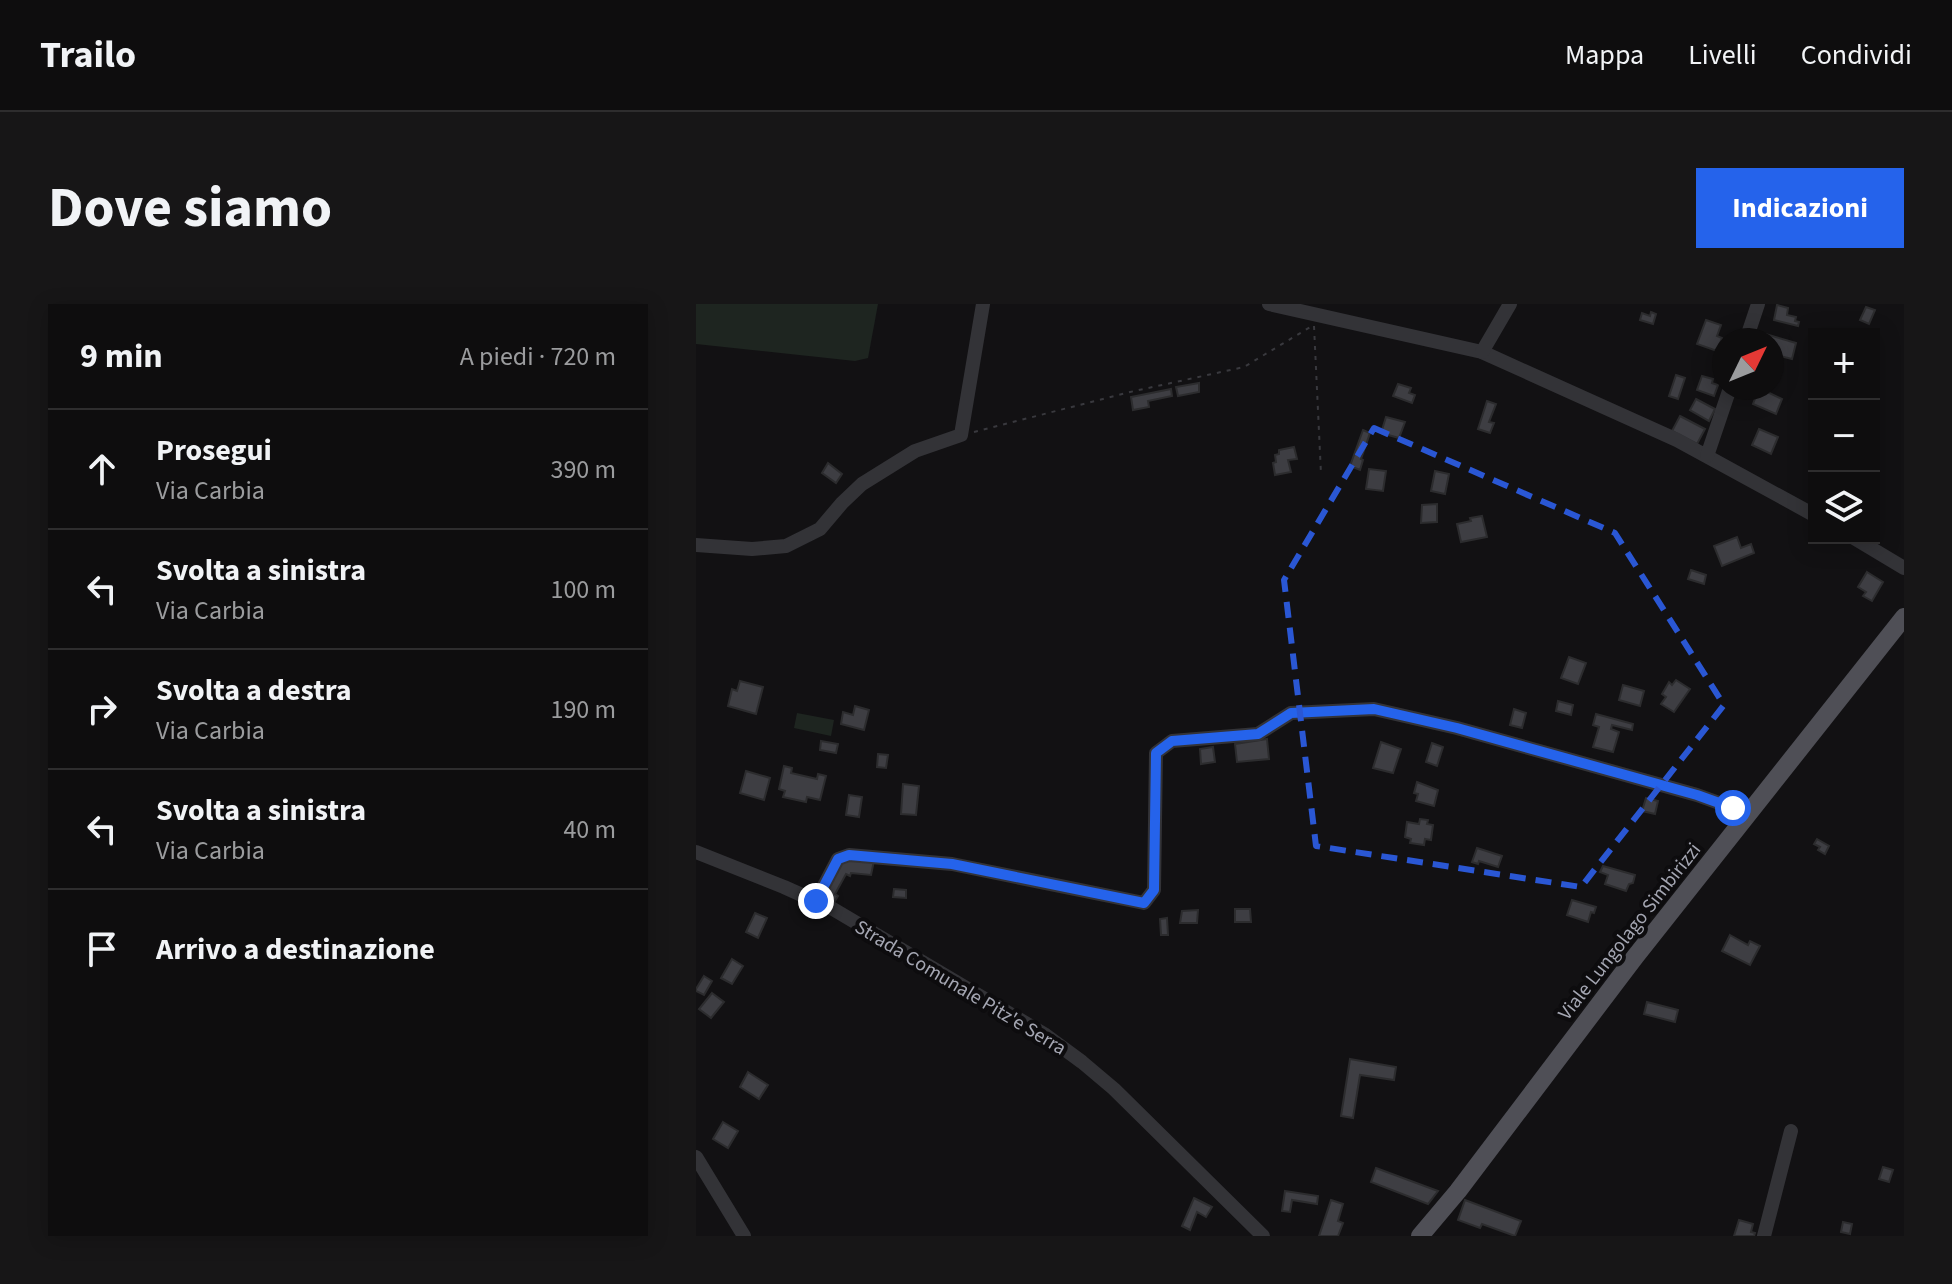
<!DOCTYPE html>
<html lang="it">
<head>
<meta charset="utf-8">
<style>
  body { margin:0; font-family:"Source Sans 3",sans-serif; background:#171617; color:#f1f3f6 }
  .controls { position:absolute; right:24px; top:24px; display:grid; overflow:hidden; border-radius:0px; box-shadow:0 4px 20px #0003 }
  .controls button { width:72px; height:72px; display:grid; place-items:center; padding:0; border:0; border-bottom:2px solid #2e2d2e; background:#0e0d0e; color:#f1f3f6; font:40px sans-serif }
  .compass { position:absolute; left:1016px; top:24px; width:72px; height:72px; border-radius:50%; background:#0e0d0e; box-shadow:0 4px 20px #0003; rotate:47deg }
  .stop { position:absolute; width:24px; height:24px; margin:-18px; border:6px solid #2563eb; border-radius:50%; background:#fff }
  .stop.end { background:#2563eb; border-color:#fff; box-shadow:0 2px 8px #0008 }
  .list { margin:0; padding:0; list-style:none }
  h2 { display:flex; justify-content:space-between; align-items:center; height:104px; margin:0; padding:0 32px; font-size:34px }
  h2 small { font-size:26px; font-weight:400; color:#9b9c9e }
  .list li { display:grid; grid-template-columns:52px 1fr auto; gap:24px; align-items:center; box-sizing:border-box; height:120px; padding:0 32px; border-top:2px solid #2e2d2e }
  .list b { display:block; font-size:30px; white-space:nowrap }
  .list p { margin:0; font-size:26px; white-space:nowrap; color:#9b9c9e }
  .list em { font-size:26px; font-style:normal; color:#9b9c9e }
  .icon { flex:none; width:44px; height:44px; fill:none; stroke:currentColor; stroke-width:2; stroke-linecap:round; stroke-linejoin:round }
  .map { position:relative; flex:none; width:1208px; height:932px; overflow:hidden; border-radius:0px }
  header { display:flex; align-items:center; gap:48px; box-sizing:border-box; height:112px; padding:0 40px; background:#0e0d0e; border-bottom:2px solid #2e2d2e }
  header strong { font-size:38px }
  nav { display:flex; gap:44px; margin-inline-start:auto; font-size:28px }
  .intro { display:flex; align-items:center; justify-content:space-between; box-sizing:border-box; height:192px; padding:0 48px }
  h1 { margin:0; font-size:56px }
  .button { padding:20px 36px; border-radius:0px; background:#2563eb; color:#fff; font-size:28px; font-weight:700 }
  main { display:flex; gap:48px; padding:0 48px }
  aside { flex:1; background:#0e0d0e; border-radius:0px; box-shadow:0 4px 20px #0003 }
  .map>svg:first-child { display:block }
  .green { fill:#1e2520 }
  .building { fill:#3e3e43; stroke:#2c2c2e; stroke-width:2 }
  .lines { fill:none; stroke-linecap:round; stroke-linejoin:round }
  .path { stroke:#39393e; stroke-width:2; stroke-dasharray:4 6; stroke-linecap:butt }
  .minor { stroke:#333337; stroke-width:14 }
  .major { stroke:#4f4f56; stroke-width:18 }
  .route { stroke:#2563eb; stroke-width:10 }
  .marked { fill:none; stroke:#2a57d4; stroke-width:6; stroke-dasharray:16 10; stroke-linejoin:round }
  .labels { text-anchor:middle; stroke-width:8; stroke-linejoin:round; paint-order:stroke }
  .street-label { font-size:20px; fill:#a4a6b2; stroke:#0d0c0e }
</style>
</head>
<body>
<header>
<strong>Trailo</strong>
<nav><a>Mappa</a><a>Livelli</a><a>Condividi</a></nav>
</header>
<div class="intro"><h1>Dove siamo</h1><a class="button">Indicazioni</a></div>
<main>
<aside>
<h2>9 min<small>A piedi · 720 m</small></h2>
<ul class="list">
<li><svg class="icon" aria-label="ahead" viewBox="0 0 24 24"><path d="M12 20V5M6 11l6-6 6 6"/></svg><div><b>Prosegui</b><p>Via Carbia</p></div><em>390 m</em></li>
<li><svg class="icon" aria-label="left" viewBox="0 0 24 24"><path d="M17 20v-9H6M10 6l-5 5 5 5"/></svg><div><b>Svolta a sinistra</b><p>Via Carbia</p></div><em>100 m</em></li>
<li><svg class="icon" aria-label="right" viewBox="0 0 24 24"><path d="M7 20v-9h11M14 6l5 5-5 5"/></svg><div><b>Svolta a destra</b><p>Via Carbia</p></div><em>190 m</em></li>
<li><svg class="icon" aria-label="left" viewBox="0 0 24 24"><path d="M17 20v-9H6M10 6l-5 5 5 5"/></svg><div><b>Svolta a sinistra</b><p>Via Carbia</p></div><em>40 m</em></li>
<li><svg class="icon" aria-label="arrive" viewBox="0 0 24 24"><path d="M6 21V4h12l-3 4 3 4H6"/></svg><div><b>Arrivo a destinazione</b></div></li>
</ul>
</aside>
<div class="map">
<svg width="1208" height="932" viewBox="0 0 1208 932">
  <rect width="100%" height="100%" fill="#121113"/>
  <!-- green -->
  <g class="green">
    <path d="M0,0H182L172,54L159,57L0,40Z"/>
    <path d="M101,409L138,416L135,432L98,424Z"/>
  </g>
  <!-- building -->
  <g class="building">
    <path d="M1081,1L1092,4L1091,11L1100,13L1099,17L1103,18L1102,22L1078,16Z"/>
    <path d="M1170,3L1179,6L1173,20L1164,16Z"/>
    <path d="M955,8L960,10L957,20L944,16L946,9L954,12Z"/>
    <path d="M1010,16L1025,21L1021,32L1026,34L1021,47L1001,40Z"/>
    <path d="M1066,29L1100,39L1096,55L1076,50V36H1064Z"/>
    <path d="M980,71L989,74L982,95L973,92Z"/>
    <path d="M1006,72L1017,75L1016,79L1022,81L1018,92L1001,86Z"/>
    <path d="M503,79V88L482,92L480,83Z"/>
    <path d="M702,80L715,84L713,89L719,91L716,99L697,92Z"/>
    <path d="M1063,84L1086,95L1080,110L1057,100Z"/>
    <path d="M475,85L476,92L452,97L453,103L437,106L435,93Z"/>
    <path d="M1000,95L1019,105L1013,117L994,106Z"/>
    <path d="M791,97L800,100L793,118L798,119L794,129L782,125Z"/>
    <path d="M984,112L1009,125L1001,140L976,127Z"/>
    <path d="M690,113L709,118L703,134L685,129Z"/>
    <path d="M1063,125L1082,133L1075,150L1056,141Z"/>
    <path d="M667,126L674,129L665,155L667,156L664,166L654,162Z"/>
    <path d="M598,143L601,155L592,156L595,168L579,171L577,159L580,158L579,151L583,150V146Z"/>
    <path d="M132,159L146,170L140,179L126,169Z"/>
    <path d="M673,165L690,167L687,187L670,185Z"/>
    <path d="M739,167L753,170L749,190L735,187Z"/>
    <path d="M741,200V218L725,219L726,201Z"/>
    <path d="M786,212L791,233L765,238L761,220L775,217L774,214Z"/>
    <path d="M1041,233L1045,244L1055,240L1058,249L1026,262L1018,242Z"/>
    <path d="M995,266L1010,271L1008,280L992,275Z"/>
    <path d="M1171,268L1187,278L1176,297L1167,292L1170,288L1162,283Z"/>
    <path d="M873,353L890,359L882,380L865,374Z"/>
    <path d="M980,376L994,385L978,408L965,400L970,393L966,390L973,378L976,381Z"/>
    <path d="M44,377L67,383L60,410L32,402L36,385L41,387Z"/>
    <path d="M927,381L948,387L944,402L923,396Z"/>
    <path d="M862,397L877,401L875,411L860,407Z"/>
    <path d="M159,402L173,406L168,426L145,420L147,408L157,411Z"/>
    <path d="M818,405L830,409L826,424L814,421Z"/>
    <path d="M900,410L937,420L936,426L916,421L915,425L923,428L917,448L897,443L903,423L897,421Z"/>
    <path d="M571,435L573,455L541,458L539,440Z"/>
    <path d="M125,437L142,440L140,449L124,446Z"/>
    <path d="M685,438L705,445L697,469L677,464Z"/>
    <path d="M736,439L747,443L741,462L730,458Z"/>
    <path d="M517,443L519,458L505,460L504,445Z"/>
    <path d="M182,450L192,451L190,464L181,463Z"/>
    <path d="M88,462L96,464L95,469L121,475L122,470L130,472L124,496L111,493L110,498L87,493L89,487L83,485Z"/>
    <path d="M50,467L74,474L68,496L44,489Z"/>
    <path d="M721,478L742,486L738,502L720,497L722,490L718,489Z"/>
    <path d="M207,480L223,482L220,511L205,510Z"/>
    <path d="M153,491L166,493L163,513L150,511Z"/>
    <path d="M950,494L962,497L959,510L946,507Z"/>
    <path d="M724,515L732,516L731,520L737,521L735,536L729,535L728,541L714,539L715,535L709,533L711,518L723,520Z"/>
    <path d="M1121,535L1133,542L1129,550L1122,546L1124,543L1118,540Z"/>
    <path d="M781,544L806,552L802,563L783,557L782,560L776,558Z"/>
    <path d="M158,555L178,557L175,571L155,569L154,572L150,570L139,590L142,592L139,597L129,591L145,559Z"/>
    <path d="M907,562L939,571L937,579L933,580L930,587L909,580L912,571L904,568Z"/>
    <path d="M198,585L210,586V594L197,593Z"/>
    <path d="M876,596L900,603L898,609L895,608L892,618L871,611Z"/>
    <path d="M539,605H554L555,618H539Z"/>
    <path d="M502,606L501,619H484L486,607Z"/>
    <path d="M59,609L71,614L62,634L50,628Z"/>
    <path d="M471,614L472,631H465L464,615Z"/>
    <path d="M1034,631L1052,641L1054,637L1064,642L1054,661L1026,647Z"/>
    <path d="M36,655L47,662L36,680L25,674Z"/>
    <path d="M8,672L16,677L8,691L0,687V685Z"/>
    <path d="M16,689L28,698L15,714L3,705Z"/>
    <path d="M951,698L982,706L979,718L948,710Z"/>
    <path d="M654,755L700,763L698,776L664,771L657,814L645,812Z"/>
    <path d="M52,768L72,781L63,795L44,783Z"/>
    <path d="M27,818L42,827L32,844L17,835Z"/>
    <path d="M1187,863L1197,866L1193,878L1183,875Z"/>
    <path d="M680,864L742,887L732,900L675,878Z"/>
    <path d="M589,887L622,892L621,900L596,896L594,908L586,907Z"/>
    <path d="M498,894L516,903L510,913L501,908L494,926L486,922Z"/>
    <path d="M635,896L647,900L642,917L647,919L642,932H623Z"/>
    <path d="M769,896L825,917L819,932L786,920L784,924L762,916Z"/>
    <path d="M1043,916L1057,920L1055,928L1059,929L1058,932H1038Z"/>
    <path d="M1147,918L1156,920L1154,930L1145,928Z"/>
  </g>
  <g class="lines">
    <!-- path -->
    <g class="path">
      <path d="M618,22L625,170"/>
      <path d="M278,128L434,88L548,63L616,22"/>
    </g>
    <!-- minor -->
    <g class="minor">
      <path d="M573,0L786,48L981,136L1118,211"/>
      <path d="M1050,36L1062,0"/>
      <path d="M786,48L814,0"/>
      <path d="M1011,152L1034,84"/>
      <path d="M1158,234L1208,264"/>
      <path d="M0,241L56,245L90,242L124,225L146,199L166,180L219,147L265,131L287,0"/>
      <path d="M0,548L88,583L137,605L348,730L386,758L418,785L567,932"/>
      <path d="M120,597L142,555L153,551L256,560L448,599L458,586L460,449L476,437L562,430L595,409L678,405L761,424L1001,491L1037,504L1050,514"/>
      <path d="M0,853L48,932"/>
      <path d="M1068,932L1095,827"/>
    </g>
    <!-- major -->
    <path class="major" d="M724,932L762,887L939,653L1208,313"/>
  </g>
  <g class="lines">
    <!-- route -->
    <path class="route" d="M120,597L142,555L153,551L256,560L448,599L458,586L460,449L476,437L562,430L595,409L678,405L761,424L1001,491L1037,504"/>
  </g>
  <!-- marked area -->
  <path class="marked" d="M678,124L919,229L1028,401L885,583L620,542L588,276Z"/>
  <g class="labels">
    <!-- street labels -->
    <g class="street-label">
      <text transform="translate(933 627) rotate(-52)" y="7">Viale Lungolago Simbirizzi</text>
      <text transform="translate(265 683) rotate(31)" y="7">Strada Comunale Pitz'e Serra</text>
    </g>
  </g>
</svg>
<div class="controls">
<button>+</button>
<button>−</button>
<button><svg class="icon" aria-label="layers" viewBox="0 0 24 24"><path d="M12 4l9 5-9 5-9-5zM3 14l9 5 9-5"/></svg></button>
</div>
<svg class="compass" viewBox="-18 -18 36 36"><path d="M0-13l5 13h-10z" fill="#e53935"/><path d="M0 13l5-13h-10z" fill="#9b9c9e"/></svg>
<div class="stop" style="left:1037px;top:504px"></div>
<div class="stop end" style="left:120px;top:597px"></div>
</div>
</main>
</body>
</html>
